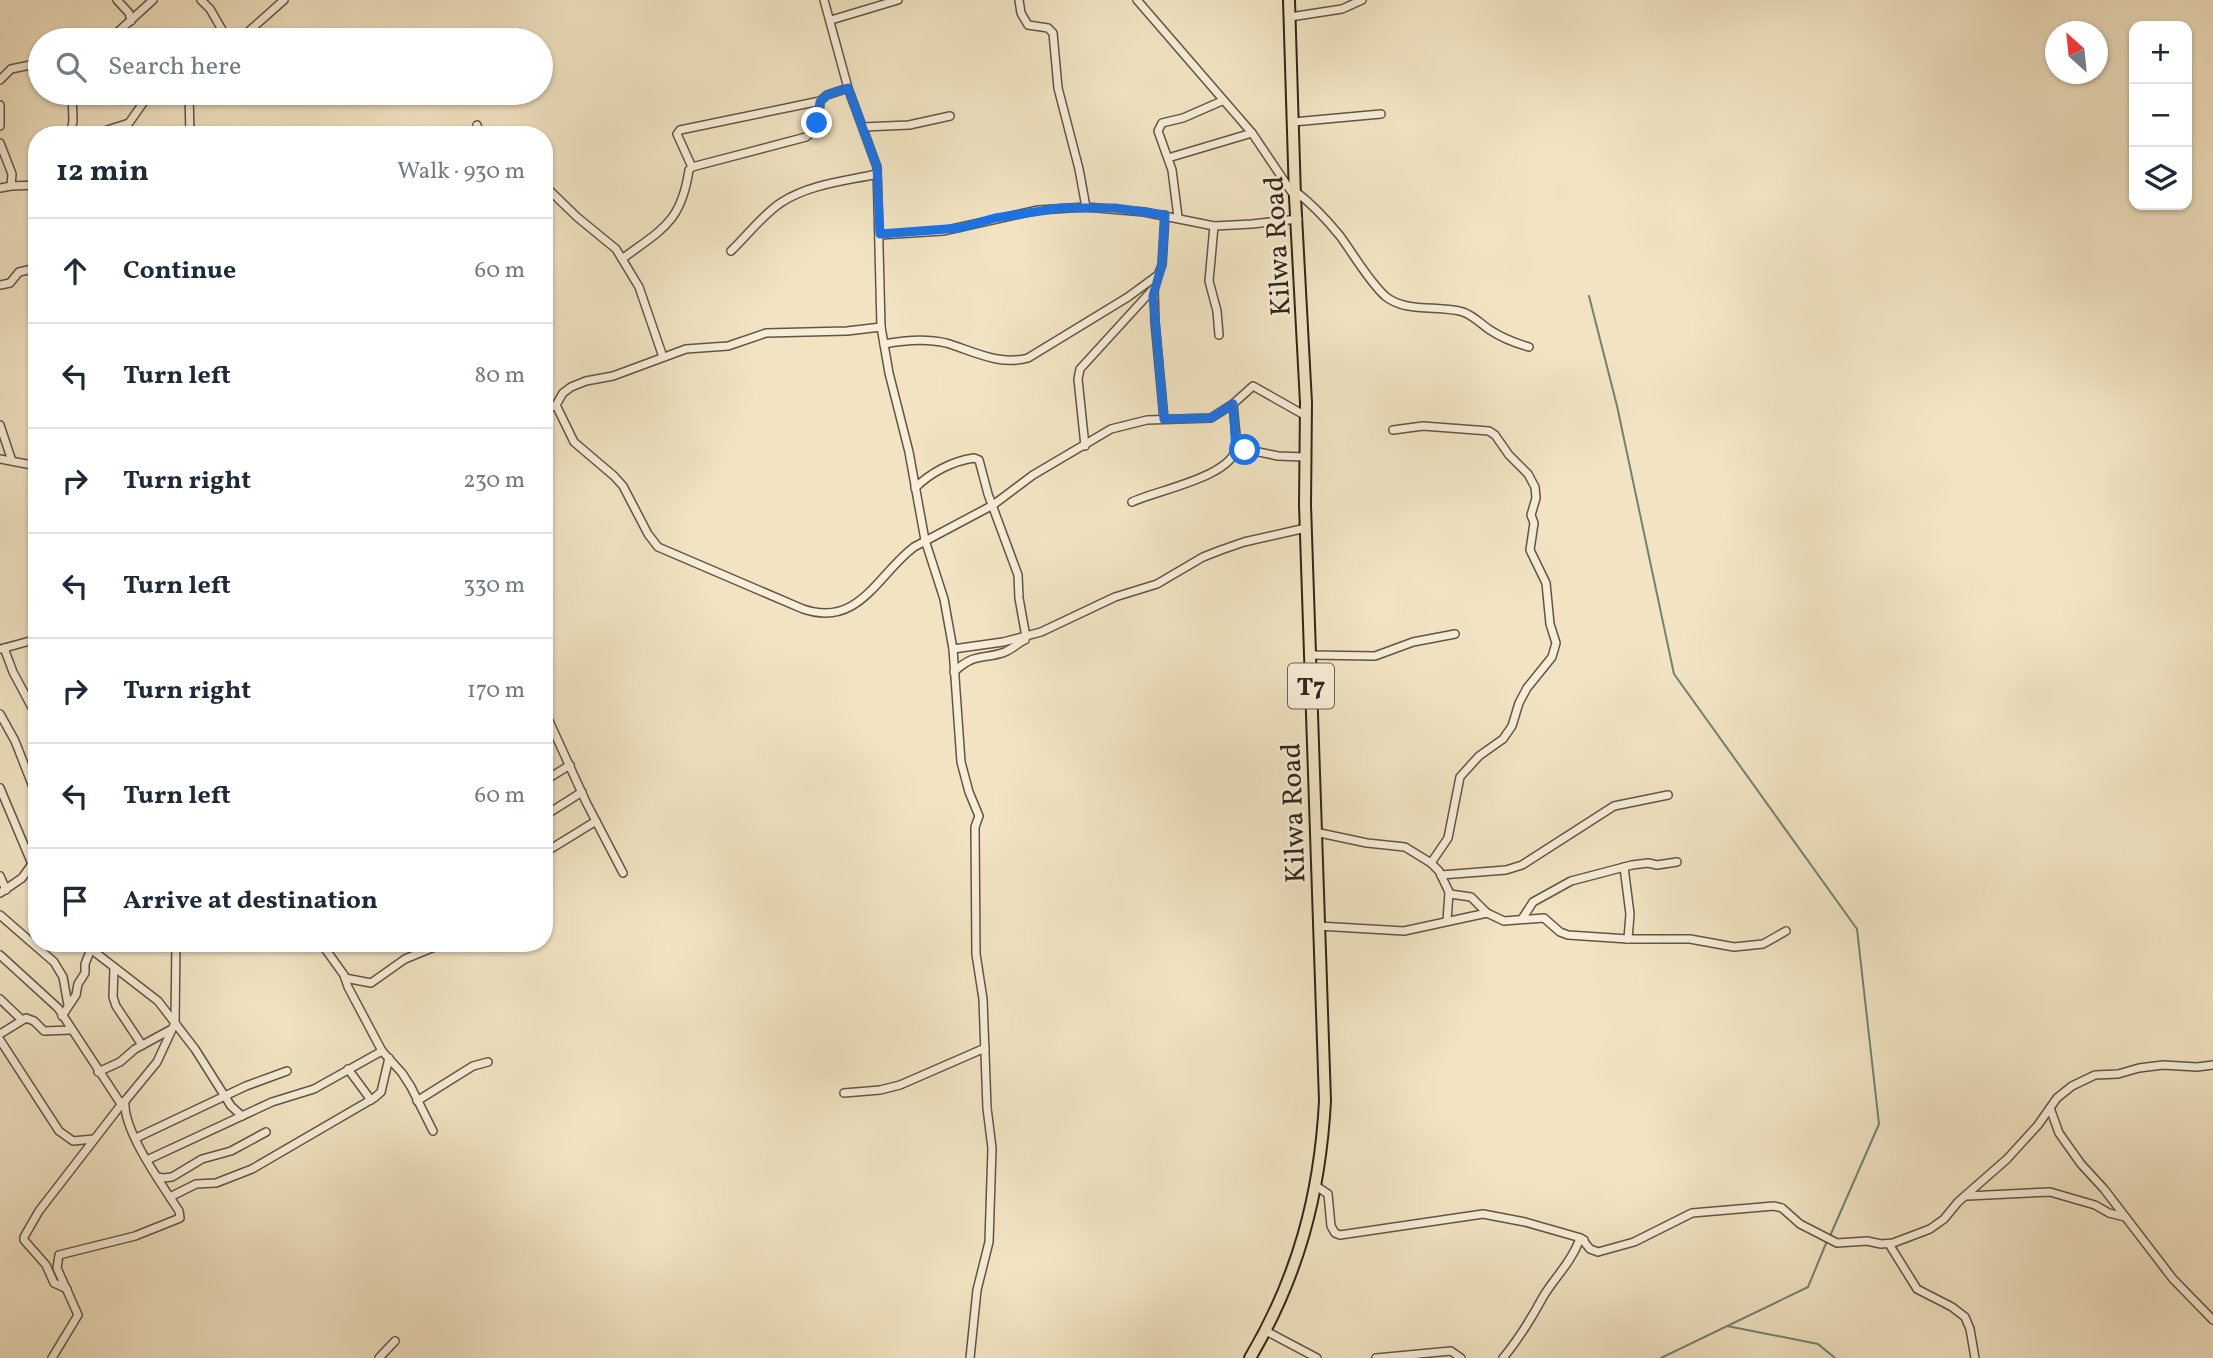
<!DOCTYPE html>
<html lang="en">
<head>
<meta charset="utf-8">
<style>
  body { margin:0; font-family:Vollkorn,serif; background:#f2f2f3; color:#1f2937 }
  .controls { position:absolute; right:21px; top:21px; display:grid; overflow:hidden; border-radius:14px; box-shadow:0 2px 5px #0004 }
  .controls button { width:63px; height:63px; display:grid; place-items:center; padding:0; border:0; border-bottom:2px solid #e0e1e3; background:#fff; color:#1f2937; font:35px sans-serif }
  .compass { position:absolute; left:2045px; top:21px; width:63px; height:63px; border-radius:50%; background:#fff; box-shadow:0 2px 5px #0004; rotate:333deg }
  .stop { position:absolute; width:21px; height:21px; margin:-16px; border:5px solid #1a73e8; border-radius:50%; background:#fff }
  .stop.end { background:#1a73e8; border-color:#fff; box-shadow:0 2px 7px #0008 }
  .list { margin:0; padding:0; list-style:none }
  h2 { display:flex; justify-content:space-between; align-items:center; height:91px; margin:0; padding:0 28px; font-size:30px }
  h2 small { font-size:23px; font-weight:400; color:#747a83 }
  .list li { display:grid; grid-template-columns:46px 1fr auto; gap:21px; align-items:center; box-sizing:border-box; height:105px; padding:0 28px; border-top:2px solid #e0e1e3 }
  .list b { display:block; font-size:26px; white-space:nowrap }
  .list em { font-size:23px; font-style:normal; color:#747a83 }
  .icon { flex:none; width:38px; height:38px; fill:none; stroke:currentColor; stroke-width:2; stroke-linecap:round; stroke-linejoin:round }
  .map { position:relative; flex:none; width:2213px; height:1358px; overflow:hidden }
  .search { position:absolute; background:#fff; box-shadow:0 2px 5px #0004; left:28px; top:28px; width:525px; height:77px; display:flex; align-items:center; gap:18px; box-sizing:border-box; padding:0 24px; border-radius:38px; color:#747a83; font-size:26px }
  .panel { position:absolute; background:#fff; box-shadow:0 2px 5px #0004; left:28px; top:126px; width:525px; height:826px; border-radius:28px }
  .map>svg:first-child { display:block }
  .lines { fill:none; stroke-linecap:round; stroke-linejoin:round }
  .stream { stroke:#708273; stroke-width:2 }
  .minor-casing { stroke:#605644; stroke-width:10 }
  .trunk-casing { stroke:#2f261a; stroke-width:14 }
  .minor { stroke:#f7edd8; stroke-width:7 }
  .trunk { stroke:#f2e4c3; stroke-width:10 }
  .route { stroke:#1a73e8; stroke-width:9 }
  .labels { text-anchor:middle; stroke-width:5; stroke-linejoin:round; paint-order:stroke }
  .shield { fill:#f7edd8; stroke:#6b6253; stroke-width:2 }
  .shield-label { font-size:26px; font-weight:bold; fill:#2f261a }
  .street-label { font-size:28px; fill:#2f261a; stroke:#f7edd8 }
</style>
</head>
<body>
<div class="map">
<svg width="2213" height="1358" viewBox="0 0 2213 1358">
  <rect width="100%" height="100%" fill="#f2e4c3"/>
  <filter id="stains"><feTurbulence type="fractalNoise" baseFrequency=".00286" numOctaves="4"/><feColorMatrix values="0 0 0 0 .2 0 0 0 0 .09 0 0 0 0 .02 0 0 0 .5 -.17"/></filter>
  <radialGradient id="worn" r=".72"><stop offset=".6" stop-color="#630" stop-opacity="0"/><stop offset="1" stop-color="#630" stop-opacity=".3"/></radialGradient>
  <g class="lines">
    <!-- stream -->
    <g class="stream">
      <path d="M1589,296L1617,406L1674,674L1857,929L1879,1124L1830,1236"/>
      <path d="M1727,1326L1818,1344L1835,1358"/>
      <path d="M1661,1358L1808,1287L1827,1241"/>
    </g>
    <defs>
      <g id="minor">
        <path d="M117,0L129,13L131,21"/>
        <path d="M201,0L210,9L228,40"/>
        <path d="M824,0L848,88L877,167L881,327L889,373L909,452L925,540L944,599L953,649L961,762L969,792L979,816L975,827L976,954L983,999L987,1108L992,1148L989,1242L977,1290L970,1358"/>
        <path d="M1019,0L1021,13L1028,25L1048,28L1053,33L1058,88L1079,169L1086,207"/>
        <path d="M1137,0L1252,133L1295,197"/>
        <path d="M1290,17L1342,9L1362,0"/>
        <path d="M831,20L898,0"/>
        <path d="M109,40L153,0"/>
        <path d="M239,40L284,0"/>
        <path d="M0,80L11,69L40,63"/>
        <path d="M189,93L190,135"/>
        <path d="M0,105V126"/>
        <path d="M1293,122L1381,114"/>
        <path d="M477,125L480,135"/>
        <path d="M863,127L909,125L950,116"/>
        <path d="M70,135L73,121L72,93"/>
        <path d="M92,135L129,123L150,93"/>
        <path d="M0,143L12,174L11,186L0,188"/>
        <path d="M1168,158L1252,133"/>
        <path d="M692,167L677,134L680,130L820,101"/>
        <path d="M544,185L577,217L616,249L639,287L663,357"/>
        <path d="M11,186L37,185"/>
        <path d="M1295,191C1312,204 1327,220 1340,236C1354,255 1368,280 1385,296C1405,313 1439,305 1463,312C1474,316 1481,324 1490,330C1502,338 1515,343 1529,347"/>
        <path d="M1178,217L1172,170L1158,131L1162,123L1183,118L1222,101"/>
        <path d="M1214,226L1209,281L1217,311L1219,335"/>
        <path d="M880,235L943,231L1038,210L1086,207L1144,212L1214,226L1252,224L1298,219"/>
        <path d="M731,251C748,235 763,214 782,202C810,184 846,181 877,174"/>
        <path d="M622,259C662,229 681,223 689,170L692,167L806,137C819,128 819,116 820,101L827,95L848,88"/>
        <path d="M0,285L10,283L19,272L37,268"/>
        <path d="M1154,288L1155,322L1164,419"/>
        <path d="M884,344C905,340 925,338 946,343C973,351 999,366 1028,358L1128,297L1158,275L1162,265L1165,215"/>
        <path d="M556,405L574,442L614,476L623,486L648,534L658,547L803,609C859,628 877,575 914,547L993,505L1033,475L1111,429L1147,420L1211,418L1233,404L1253,386L1306,416"/>
        <path d="M544,411L556,405L563,393L571,387L586,381L613,376L686,349L728,346L766,333L847,331L881,327"/>
        <path d="M0,425L12,461"/>
        <path d="M1393,430L1423,426L1489,431L1495,435L1509,455L1528,474L1535,487L1536,498L1531,515L1534,523L1530,550L1546,583L1550,624L1556,643L1552,657L1527,688L1519,703L1512,726L1503,739L1479,756L1460,777L1448,838L1431,863"/>
        <path d="M1085,446L1078,379L1080,369L1154,288"/>
        <path d="M1236,452L1254,451L1278,456L1304,457"/>
        <path d="M0,459L37,466"/>
        <path d="M915,488C930,473 952,461 974,458L979,460L988,494L1018,575L1019,598L1026,637"/>
        <path d="M1132,502C1157,490 1233,477 1237,446L1233,404"/>
        <path d="M4,648L13,672L37,717"/>
        <path d="M1,649L37,639"/>
        <path d="M953,649L1003,642L1041,632L1115,597L1157,584L1203,557L1221,550L1244,542L1306,528"/>
        <path d="M1311,655L1375,656L1413,642L1455,634"/>
        <path d="M954,672C975,652 983,660 1005,652C1012,649 1018,643 1025,640"/>
        <path d="M544,710L586,802L623,873"/>
        <path d="M0,714L15,741L37,797"/>
        <path d="M544,781L570,765"/>
        <path d="M0,788L32,864L37,865"/>
        <path d="M544,816L582,792"/>
        <path d="M1315,832L1367,843L1405,847L1431,863L1439,871L1450,894L1471,897L1487,913L1504,921L1544,918L1560,932L1568,935L1628,939H1690L1734,947L1763,944L1786,931"/>
        <path d="M544,853L596,821"/>
        <path d="M1624,867L1630,914L1628,939"/>
        <path d="M1441,875L1506,870L1522,865L1614,806L1668,795"/>
        <path d="M0,876L6,890"/>
        <path d="M0,893L22,878L37,857"/>
        <path d="M0,915L54,962L63,977L68,1005"/>
        <path d="M1522,919L1533,902L1571,881L1632,865L1648,863L1657,865L1677,862"/>
        <path d="M1447,921L1449,892"/>
        <path d="M1318,926L1404,931L1487,913"/>
        <path d="M83,943L158,1001L195,1049L231,1106L242,1116"/>
        <path d="M321,943L344,975L348,987L382,1051L402,1073L411,1087L433,1131"/>
        <path d="M0,955L58,1008L121,1104"/>
        <path d="M114,968L113,997L116,1006L142,1045"/>
        <path d="M345,978L371,983L405,959L444,943"/>
        <path d="M0,999L21,1019"/>
        <path d="M62,1016L76,995L78,984L85,973V964L91,949"/>
        <path d="M0,1034L26,1018L34,1021L44,1031L71,1030"/>
        <path d="M0,1040L59,1131L73,1141L94,1139"/>
        <path d="M348,1069L371,1100"/>
        <path d="M98,1072L120,1062L135,1049L170,1030"/>
        <path d="M844,1093L880,1090L900,1085L985,1048"/>
        <path d="M417,1101L473,1066L488,1062"/>
        <path d="M2050,1108L2059,1133L2081,1164L2104,1189L2173,1279L2213,1320"/>
        <path d="M136,1138L246,1086L287,1071"/>
        <path d="M147,1160L272,1102L314,1089L382,1051"/>
        <path d="M157,1177L163,1178L172,1177L202,1159L231,1151L266,1132"/>
        <path d="M1316,1186L1328,1194L1331,1226L1335,1233L1340,1235L1483,1214L1525,1222L1581,1238L1590,1249L1598,1252L1634,1242L1692,1213L1774,1206L1782,1208L1800,1224L1837,1243L1867,1241L1881,1244L1893,1243L1930,1229L1944,1219L1958,1202L2007,1159L2038,1125L2057,1098L2072,1086L2095,1075L2118,1074L2139,1068L2163,1065L2197,1067L2213,1065"/>
        <path d="M1967,1196L2050,1192L2095,1205L2109,1213L2125,1217"/>
        <path d="M170,1197L196,1184L216,1183L252,1169L374,1098L381,1092L389,1058"/>
        <path d="M1889,1244L1917,1289L1952,1307L1965,1317L1970,1329L1975,1358"/>
        <path d="M67,1289L54,1283L46,1265L24,1240V1237L39,1211L124,1101"/>
        <path d="M1266,1331L1317,1358"/>
        <path d="M52,1358L78,1315L57,1268L59,1255L135,1236L180,1218L179,1211C163,1186 122,1130 125,1101L157,1062L175,1023L176,943"/>
        <path d="M379,1358L395,1341"/>
        <path d="M1376,1358L1451,1351L1461,1358"/>
        <path d="M1503,1358C1519,1339 1531,1319 1543,1297C1554,1278 1571,1263 1579,1241L1584,1240"/>
      </g>
      <path id="trunk" d="M1250,1358C1298,1277 1320,1195 1325,1101L1305,505L1306,403L1295,197L1289,0"/>
    </defs>
    <!-- minor casing -->
    <use href="#minor" class="minor-casing"/>
    <!-- trunk casing -->
    <use href="#trunk" class="trunk-casing"/>
    <!-- minor -->
    <use href="#minor" class="minor"/>
    <!-- trunk -->
    <use href="#trunk" class="trunk"/>
  </g>
  <g class="lines">
    <!-- route -->
    <path class="route" d="M817,123L820,102L827,95L848,88L877,167L880,234L960,228L995,218L1061,208H1115L1165,215L1162,265L1153,296L1164,419L1211,418L1233,404L1236,452L1245,450"/>
  </g>
  <g class="labels">
    <!-- shield labels -->
    <rect class="shield" x="1288" y="663.5" width="46" height="45" rx="5"/>
    <g class="shield-label">
      <text x="1311" y="695">T7</text>
    </g>
    <!-- street labels -->
    <g class="street-label">
      <text transform="translate(1276 246) rotate(-93)" y="10">Kilwa Road</text>
      <text transform="translate(1292 813) rotate(-92)" y="10">Kilwa Road</text>
    </g>
  </g>
  <rect width="100%" height="100%" filter="url(#stains)"/>
  <rect width="100%" height="100%" fill="url(#worn)"/>
</svg>
<div class="controls">
<button>+</button>
<button>−</button>
<button><svg class="icon" aria-label="layers" viewBox="0 0 24 24"><path d="M12 4l9 5-9 5-9-5zM3 14l9 5 9-5"/></svg></button>
</div>
<svg class="compass" viewBox="-18 -18 36 36"><path d="M0-13l5 13h-10z" fill="#e53935"/><path d="M0 13l5-13h-10z" fill="#747a83"/></svg>
<div class="stop" style="left:1245px;top:450px"></div>
<div class="stop end" style="left:817px;top:123px"></div>
<div class="search"><svg class="icon" aria-label="search" viewBox="0 0 24 24"><circle cx="10" cy="10" r="6"/><path d="M15 15l6 6"/></svg>Search here</div>
<section class="panel">
<h2>12 min<small>Walk · 930 m</small></h2>
<ul class="list">
<li><svg class="icon" aria-label="ahead" viewBox="0 0 24 24"><path d="M12 20V5M6 11l6-6 6 6"/></svg><div><b>Continue</b></div><em>60 m</em></li>
<li><svg class="icon" aria-label="left" viewBox="0 0 24 24"><path d="M17 20v-9H6M10 6l-5 5 5 5"/></svg><div><b>Turn left</b></div><em>80 m</em></li>
<li><svg class="icon" aria-label="right" viewBox="0 0 24 24"><path d="M7 20v-9h11M14 6l5 5-5 5"/></svg><div><b>Turn right</b></div><em>230 m</em></li>
<li><svg class="icon" aria-label="left" viewBox="0 0 24 24"><path d="M17 20v-9H6M10 6l-5 5 5 5"/></svg><div><b>Turn left</b></div><em>330 m</em></li>
<li><svg class="icon" aria-label="right" viewBox="0 0 24 24"><path d="M7 20v-9h11M14 6l5 5-5 5"/></svg><div><b>Turn right</b></div><em>170 m</em></li>
<li><svg class="icon" aria-label="left" viewBox="0 0 24 24"><path d="M17 20v-9H6M10 6l-5 5 5 5"/></svg><div><b>Turn left</b></div><em>60 m</em></li>
<li><svg class="icon" aria-label="arrive" viewBox="0 0 24 24"><path d="M6 21V4h12l-3 4 3 4H6"/></svg><div><b>Arrive at destination</b></div></li>
</ul>
</section>
</div>
</body>
</html>
